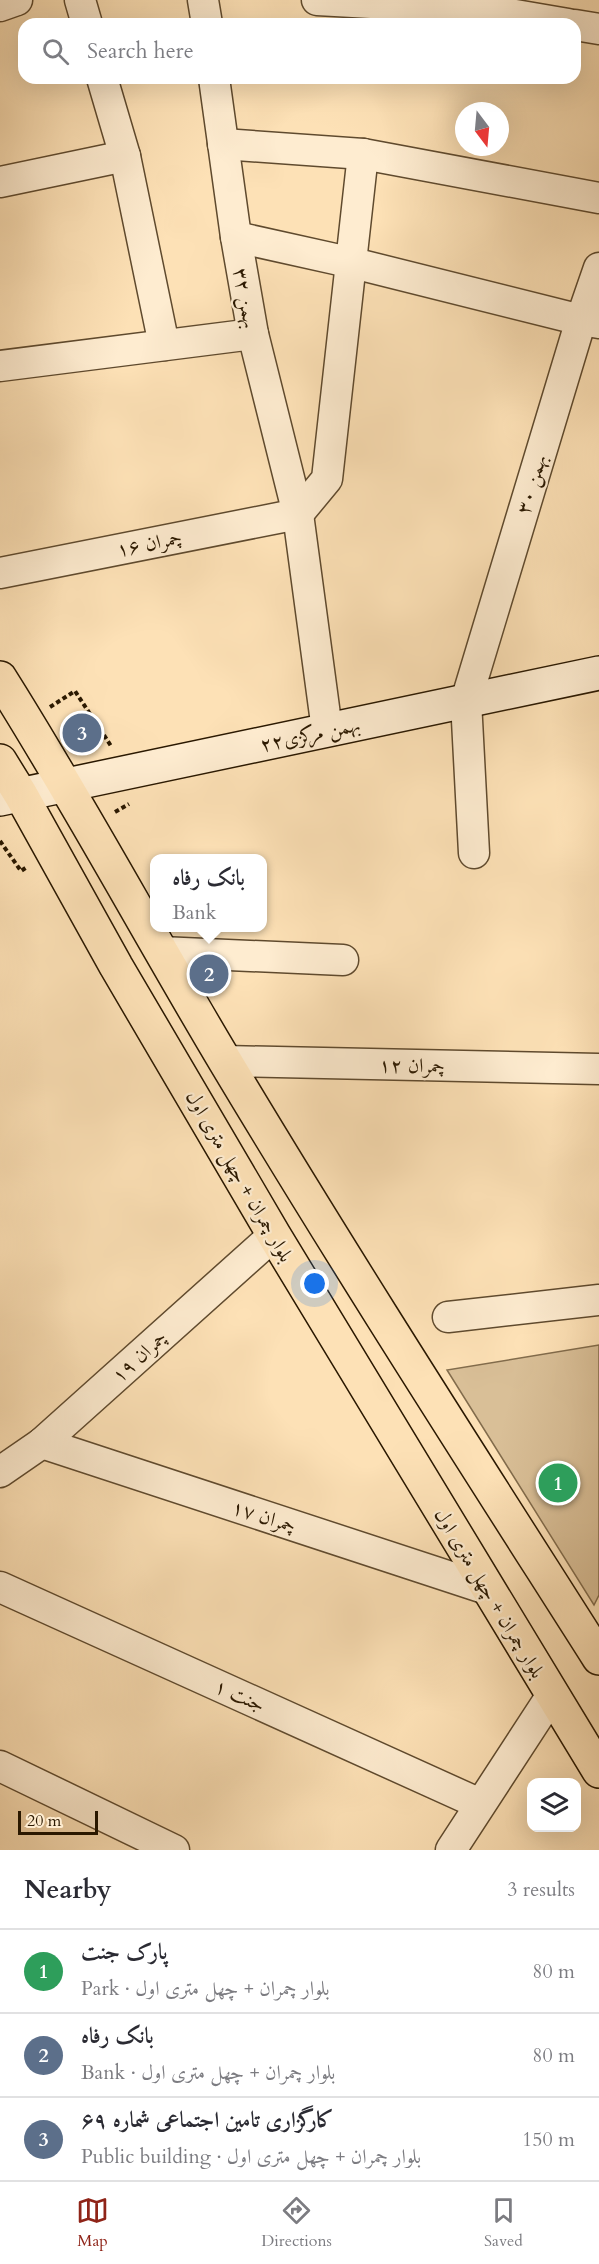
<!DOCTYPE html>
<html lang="en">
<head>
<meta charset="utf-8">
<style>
  body { margin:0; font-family:Cardo,Amiri,serif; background:#f7f7f7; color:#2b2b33 }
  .controls { position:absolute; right:18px; bottom:18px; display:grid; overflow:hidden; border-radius:12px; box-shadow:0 6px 24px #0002 }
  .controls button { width:54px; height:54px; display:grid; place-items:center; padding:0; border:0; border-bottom:2px solid #e1e1e2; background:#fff; color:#2b2b33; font:30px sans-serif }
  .compass { position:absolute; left:455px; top:102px; width:54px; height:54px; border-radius:50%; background:#fff; box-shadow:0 6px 24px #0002; rotate:164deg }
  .scale { position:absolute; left:18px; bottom:15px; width:80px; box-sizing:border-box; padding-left:6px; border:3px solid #2a1800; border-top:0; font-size:16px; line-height:21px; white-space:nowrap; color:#2a1800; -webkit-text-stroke:4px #feecd0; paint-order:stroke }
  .you { position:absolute; left:315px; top:1284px; width:21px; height:21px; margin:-15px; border:4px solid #fff; border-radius:50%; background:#1a73e8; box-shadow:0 0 0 9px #1a73e833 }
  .badge { display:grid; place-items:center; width:39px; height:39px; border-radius:50%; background:#8f2418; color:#fff; font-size:20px; font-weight:700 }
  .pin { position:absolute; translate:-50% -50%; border:3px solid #fff; box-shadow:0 2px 6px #0006 }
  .popup { position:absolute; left:150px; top:854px; width:117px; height:78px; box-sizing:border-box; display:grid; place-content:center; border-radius:12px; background:#fff; filter:drop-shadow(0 2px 4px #0005); font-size:20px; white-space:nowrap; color:#7c7c81 }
  .popup b { font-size:22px; color:#2b2b33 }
  .popup::after { content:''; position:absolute; left:50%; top:100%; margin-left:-12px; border:12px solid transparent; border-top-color:#fff }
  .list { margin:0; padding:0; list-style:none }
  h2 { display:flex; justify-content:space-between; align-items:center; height:78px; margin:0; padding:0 24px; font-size:26px }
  h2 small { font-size:20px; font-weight:400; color:#7c7c81 }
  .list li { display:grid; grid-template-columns:39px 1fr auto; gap:18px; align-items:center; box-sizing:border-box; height:84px; padding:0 24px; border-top:2px solid #e1e1e2 }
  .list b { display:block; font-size:22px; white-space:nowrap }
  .list p { margin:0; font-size:20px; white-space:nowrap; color:#7c7c81 }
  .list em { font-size:20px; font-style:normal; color:#7c7c81 }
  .icon { flex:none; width:33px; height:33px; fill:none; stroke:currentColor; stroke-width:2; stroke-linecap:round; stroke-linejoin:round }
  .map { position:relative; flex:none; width:599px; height:1850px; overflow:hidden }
  .search { position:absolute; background:#fff; box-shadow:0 6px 24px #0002; left:18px; right:18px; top:18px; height:66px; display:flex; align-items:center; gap:15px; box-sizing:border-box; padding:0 21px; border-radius:18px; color:#7c7c81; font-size:22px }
  .sheet { height:330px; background:#fff }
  nav { display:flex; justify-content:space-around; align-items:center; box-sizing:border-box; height:84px; border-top:2px solid #e1e1e2; background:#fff; font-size:16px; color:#7c7c81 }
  nav a { display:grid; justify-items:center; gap:3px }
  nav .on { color:#8f2418 }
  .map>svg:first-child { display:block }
  .green { fill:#d9bf97; stroke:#826c4c; stroke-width:1.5 }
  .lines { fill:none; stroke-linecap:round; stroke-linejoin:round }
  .street-casing { stroke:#5f4a2e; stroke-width:33 }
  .secondary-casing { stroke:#2a1800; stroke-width:36 }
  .primary-casing { stroke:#2a1800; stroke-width:36 }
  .path { stroke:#2a1800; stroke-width:4; stroke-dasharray:4.5 3; stroke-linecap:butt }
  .street { stroke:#feecd0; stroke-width:30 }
  .secondary { stroke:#feecd0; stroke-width:33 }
  .primary { stroke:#fde1b6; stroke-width:33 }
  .labels { text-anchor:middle; stroke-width:4.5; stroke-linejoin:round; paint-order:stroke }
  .street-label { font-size:20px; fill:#2a1800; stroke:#feecd0 }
</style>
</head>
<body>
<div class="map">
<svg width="599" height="1850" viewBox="0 0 599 1850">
  <rect width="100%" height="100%" fill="#fde1b6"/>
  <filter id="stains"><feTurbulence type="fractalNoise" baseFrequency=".00333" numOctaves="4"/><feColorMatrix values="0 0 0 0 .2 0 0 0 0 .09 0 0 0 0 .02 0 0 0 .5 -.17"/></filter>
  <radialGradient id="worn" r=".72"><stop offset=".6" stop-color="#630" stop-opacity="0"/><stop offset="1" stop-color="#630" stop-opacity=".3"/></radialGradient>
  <!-- green -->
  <path class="green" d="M599,1345V1595L594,1605L447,1370Z"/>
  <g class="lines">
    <defs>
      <g id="street">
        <path d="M80,0L87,24"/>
        <path d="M203,0L207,24"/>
        <path d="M317,0L480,9L568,24"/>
        <path d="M0,6L17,0"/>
        <path d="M575,25L599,29"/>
        <path d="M102,78L125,156L164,345"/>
        <path d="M214,78L236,237L253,334L298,514L327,730"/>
        <path d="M223,144L363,154L599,198"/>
        <path d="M0,182L125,156"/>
        <path d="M236,237L353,263L581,320L599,323"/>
        <path d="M0,366L253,334"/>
        <path d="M0,573L298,514L327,479L363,154"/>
        <path d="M474,853L466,701L581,320L599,268"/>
        <path d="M161,952L343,960"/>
        <path d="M225,1061L599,1069"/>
        <path d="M448,1317L599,1300"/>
        <path d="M42,1443L487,1589"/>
        <path d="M0,1472L42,1443L274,1235"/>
        <path d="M0,1587L480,1804"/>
        <path d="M0,1766L174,1850"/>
        <path d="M451,1850L552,1695"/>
      </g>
      <path id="secondary" d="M0,799L599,673"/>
      <g id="primary">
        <path d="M0,678C79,803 149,934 225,1061C346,1263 473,1460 599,1658"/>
        <path d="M0,761L21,795L116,966L274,1235L599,1771"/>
      </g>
    </defs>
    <!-- street casing -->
    <use href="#street" class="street-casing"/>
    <!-- secondary casing -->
    <use href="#secondary" class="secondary-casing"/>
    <!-- primary casing -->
    <use href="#primary" class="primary-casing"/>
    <!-- path -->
    <g class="path">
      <path d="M50,707L75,691L111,746"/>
      <path d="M115,812L129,804"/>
      <path d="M0,841L21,871L27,867"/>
    </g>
    <!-- street -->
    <use href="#street" class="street"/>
    <!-- secondary -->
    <use href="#secondary" class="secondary"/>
    <!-- primary -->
    <use href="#primary" class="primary"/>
  </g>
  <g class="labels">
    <!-- street labels -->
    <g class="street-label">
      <text transform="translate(246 298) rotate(80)" y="7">بهمن ۳۲</text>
      <text transform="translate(531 484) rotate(-73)" y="7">بهمن ۳۰</text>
      <text transform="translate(149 543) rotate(-11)" y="7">چمران ۱۶</text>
      <text transform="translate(310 734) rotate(-12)" y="7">۲۲بهمن مرکزی</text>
      <text transform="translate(412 1065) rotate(1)" y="7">چمران ۱۲</text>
      <text transform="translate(240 1176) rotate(60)" y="7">بلوار چمران + چهل متری اول</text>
      <text transform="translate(139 1356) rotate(-42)" y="7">چمران ۱۹</text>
      <text transform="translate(264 1516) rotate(18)" y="7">چمران ۱۷</text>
      <text transform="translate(490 1593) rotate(59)" y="7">بلوار چمران + چهل متری اول</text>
      <text transform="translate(240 1695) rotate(24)" y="7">جنت ۱</text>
    </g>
  </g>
  <rect width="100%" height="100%" filter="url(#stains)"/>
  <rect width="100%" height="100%" fill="url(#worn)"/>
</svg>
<div class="controls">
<button><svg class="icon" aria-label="layers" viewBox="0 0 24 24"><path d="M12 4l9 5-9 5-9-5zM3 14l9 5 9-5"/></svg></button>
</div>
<svg class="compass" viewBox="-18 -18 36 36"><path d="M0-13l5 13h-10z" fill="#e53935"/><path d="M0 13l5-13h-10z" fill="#7c7c81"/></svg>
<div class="scale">20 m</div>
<div class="you"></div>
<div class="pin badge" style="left:558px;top:1483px;background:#2e9e5b">1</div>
<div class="pin badge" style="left:209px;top:974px;background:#5c6f8a">2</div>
<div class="popup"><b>بانک رفاه</b>Bank</div>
<div class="pin badge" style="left:82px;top:733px;background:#5c6f8a">3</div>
<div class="search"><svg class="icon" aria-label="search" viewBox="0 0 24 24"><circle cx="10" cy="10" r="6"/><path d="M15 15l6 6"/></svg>Search here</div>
</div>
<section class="sheet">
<h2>Nearby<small>3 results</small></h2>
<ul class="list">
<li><span class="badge" style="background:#2e9e5b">1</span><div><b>پارک جنت</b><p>Park · بلوار چمران + چهل متری اول</p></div><em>80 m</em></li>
<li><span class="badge" style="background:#5c6f8a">2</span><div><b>بانک رفاه</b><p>Bank · بلوار چمران + چهل متری اول</p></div><em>80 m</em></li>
<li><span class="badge" style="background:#5c6f8a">3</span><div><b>کارگزاری تامین اجتماعی شماره ۶۹</b><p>Public building · بلوار چمران + چهل متری اول</p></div><em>150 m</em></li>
</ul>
</section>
<nav>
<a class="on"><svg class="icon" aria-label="map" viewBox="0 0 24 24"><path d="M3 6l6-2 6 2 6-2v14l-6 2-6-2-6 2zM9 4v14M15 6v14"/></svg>Map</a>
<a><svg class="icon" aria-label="directions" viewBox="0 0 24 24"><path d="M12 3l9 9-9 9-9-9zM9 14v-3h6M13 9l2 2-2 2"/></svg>Directions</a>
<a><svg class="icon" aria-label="saved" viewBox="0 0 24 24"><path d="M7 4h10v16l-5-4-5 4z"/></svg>Saved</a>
</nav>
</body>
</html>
